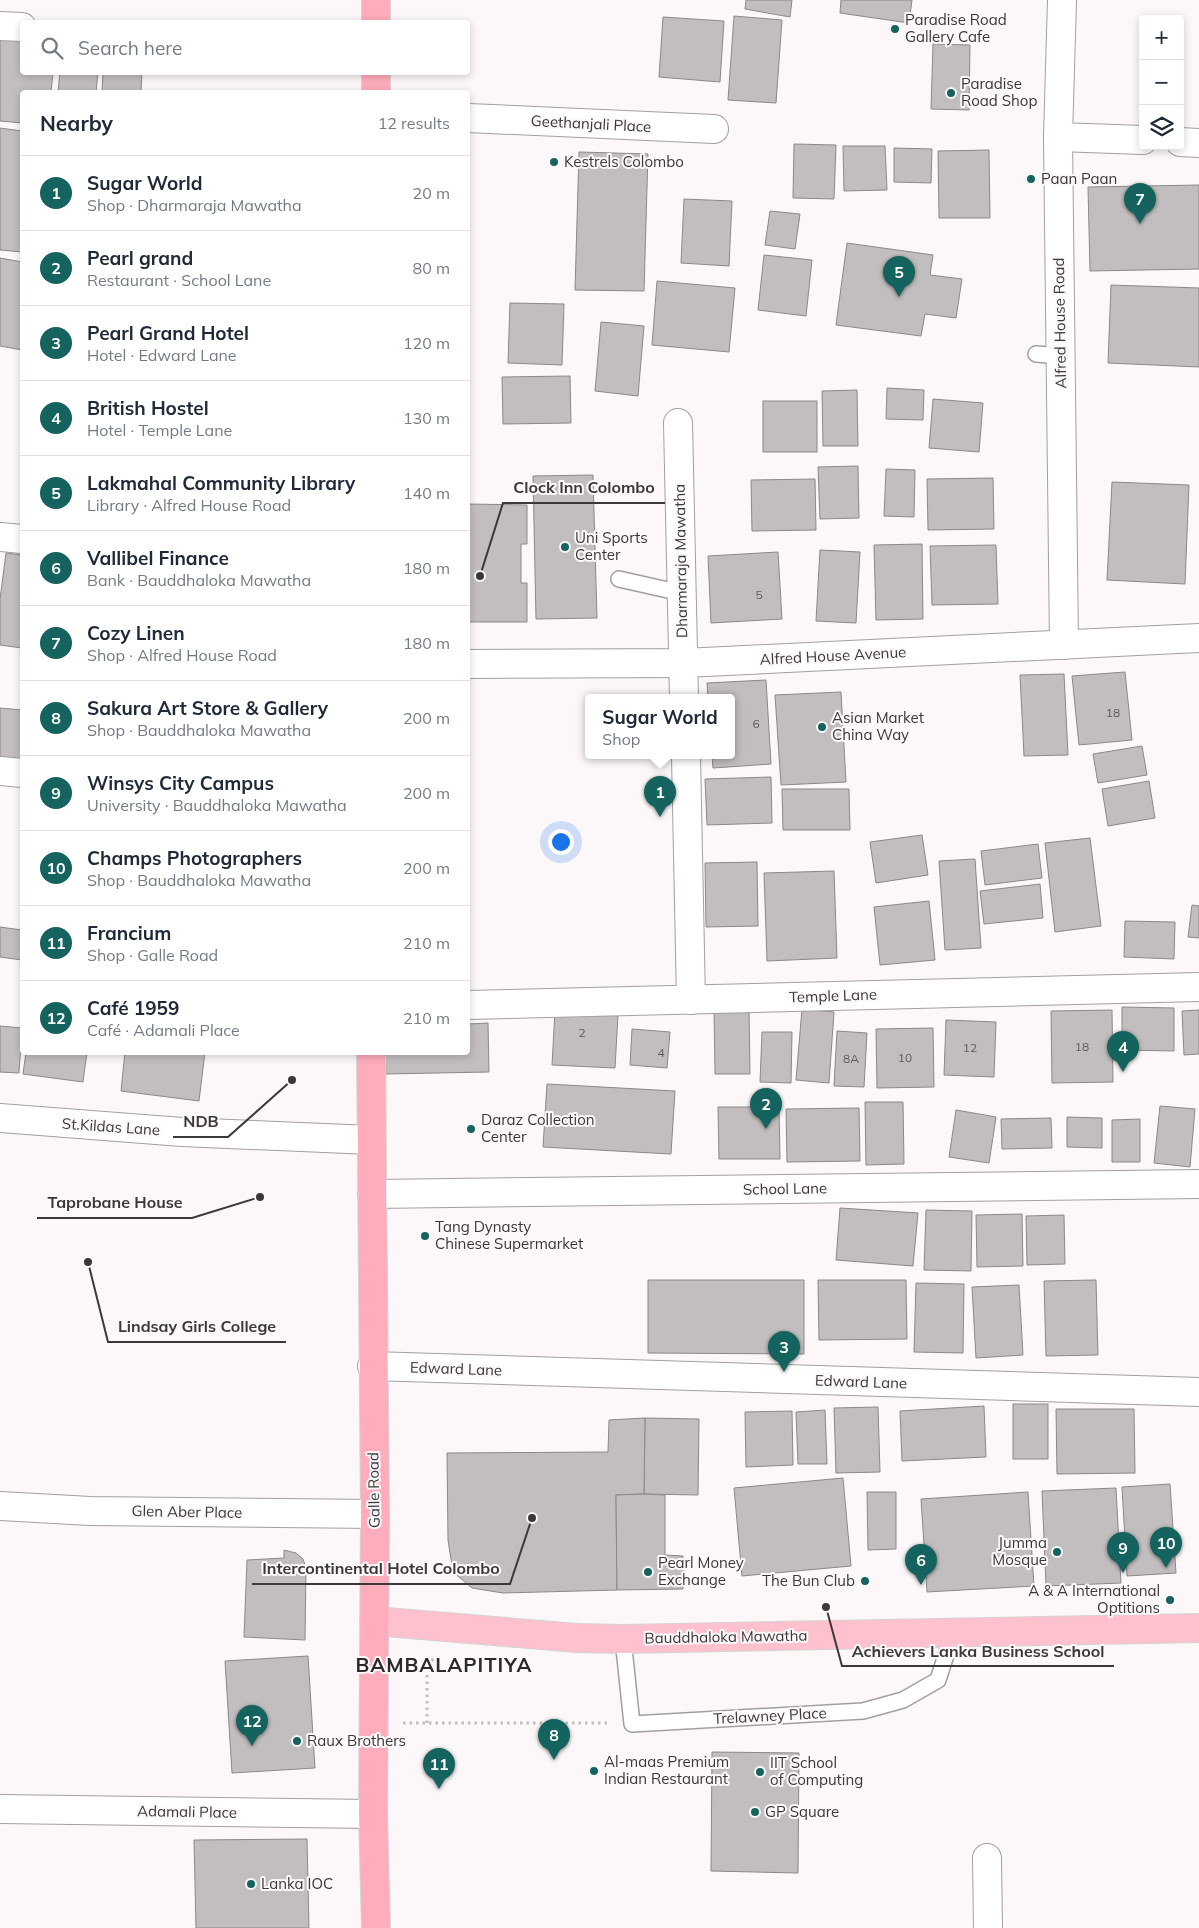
<!DOCTYPE html>
<html lang="en">
<head>
<meta charset="utf-8">
<style>
  body { margin:0; font-family:Mulish,sans-serif; background:#f2f2f3; color:#1f2937 }
  .controls { position:absolute; right:15px; top:15px; display:grid; overflow:hidden; border-radius:5px; box-shadow:0 2px 8px #0003 }
  .controls button { width:45px; height:45px; display:grid; place-items:center; padding:0; border:0; border-bottom:1px solid #e0e1e3; background:#fff; color:#1f2937; font:25px sans-serif }
  .you { position:absolute; left:560px; top:841px; width:18px; height:18px; margin:-12px; border:4px solid #fff; border-radius:50%; background:#1a73e8; box-shadow:0 0 0 8px #1a73e833 }
  .badge { display:grid; place-items:center; width:32px; height:32px; border-radius:50%; background:#14635e; color:#fff; font-size:16px; font-weight:700 }
  .pin { position:absolute; translate:-50% -41px; filter:drop-shadow(0 1px 2px #0008) }
  .pin::after { content:''; position:absolute; top:26px; width:18px; height:15px; background:inherit; clip-path:polygon(0 0,100% 0,50% 100%) }
  .popup { position:absolute; left:585px; top:694px; width:150px; height:65px; box-sizing:border-box; display:grid; place-content:center; border-radius:5px; background:#fff; filter:drop-shadow(0 1px 4px #0005); font-size:16px; white-space:nowrap; color:#747a83 }
  .popup b { font-size:19px; color:#1f2937 }
  .popup::after { content:''; position:absolute; left:50%; top:100%; margin-left:-10px; border:10px solid transparent; border-top-color:#fff }
  .list { margin:0; padding:0; list-style:none }
  h2 { display:flex; justify-content:space-between; align-items:center; height:65px; margin:0; padding:0 20px; font-size:21px }
  h2 small { font-size:16px; font-weight:400; color:#747a83 }
  .list li { display:grid; grid-template-columns:32px 1fr auto; gap:15px; align-items:center; box-sizing:border-box; height:75px; padding:0 20px; border-top:1px solid #e0e1e3 }
  .list b { display:block; font-size:19px; white-space:nowrap }
  .list p { margin:0; font-size:16px; white-space:nowrap; color:#747a83 }
  .list em { font-size:16px; font-style:normal; color:#747a83 }
  .icon { flex:none; width:28px; height:28px; fill:none; stroke:currentColor; stroke-width:2; stroke-linecap:round; stroke-linejoin:round }
  .map { position:relative; flex:none; width:1199px; height:1928px; overflow:hidden }
  .search { position:absolute; background:#fff; box-shadow:0 2px 8px #0003; left:20px; top:20px; width:450px; height:55px; display:flex; align-items:center; gap:12px; box-sizing:border-box; padding:0 18px; border-radius:5px; color:#747a83; font-size:19px }
  .panel { position:absolute; background:#fff; box-shadow:0 2px 8px #0003; left:20px; top:90px; width:450px; height:965px; border-radius:5px }
  .map>svg:first-child { display:block }
  .building { fill:#c2bebf; stroke:#8b8888 }
  .lines { fill:none; stroke-linecap:round; stroke-linejoin:round }
  .service-casing { stroke:#a39f9f; stroke-width:18 }
  .minor-casing { stroke:#a39f9f; stroke-width:30 }
  .primary-casing { stroke:#d4d3d3; stroke-width:30 }
  .trunk-casing { stroke:#d4d3d3; stroke-width:30 }
  .path { stroke:#c0bdbd; stroke-width:3; stroke-dasharray:2.5 4; stroke-linecap:butt }
  .service { stroke:#fff; stroke-width:15 }
  .minor { stroke:#fff; stroke-width:28 }
  .primary { stroke:#ffc1cd; stroke-width:28 }
  .trunk { stroke:#ffacbc; stroke-width:28 }
  .poi-dot { fill:#14635e; stroke:#fcf8f9; stroke-width:2 }
  .labels { text-anchor:middle; stroke-width:4; stroke-linejoin:round; paint-order:stroke }
  .number-label { font-size:12px; fill:#5c5a5a }
  .poi-label { font-size:15px; fill:#3a3838; stroke:#fcf8f9; text-anchor:start }
  .street-label { font-size:15px; fill:#3a3838; stroke:#fcf8f9 }
  .district-label { font-size:20px; font-weight:bold; letter-spacing:1px; fill:#2c2929; stroke:#fcf8f9 }
  .leader { fill:none; stroke:#3a3838; stroke-width:2 }
  .callout-dot { fill:#3a3838; stroke:#fcf8f9; stroke-width:2 }
  .callout-label { font-size:16px; text-anchor:middle; font-weight:bold; fill:#3a3838; stroke:#fcf8f9; stroke-width:4; stroke-linejoin:round; paint-order:stroke }
</style>
</head>
<body>
<div class="map">
<svg width="1199" height="1928" viewBox="0 0 1199 1928">
  <rect width="100%" height="100%" fill="#fcf8f9"/>
  <!-- building -->
  <g class="building">
    <path d="M746,0H792L790,17L745,9Z"/>
    <path d="M841,0H912L909,23L840,13Z"/>
    <path d="M734,16L782,20L776,103L728,100Z"/>
    <path d="M663,17L724,21L720,82L659,77Z"/>
    <path d="M0,39L22,40V72H53L51,92H22V123L0,121Z"/>
    <path d="M933,44L970,45L969,110L931,109Z"/>
    <path d="M60,72H98L96,92H58Z"/>
    <path d="M103,72H142L141,92H102Z"/>
    <path d="M0,128L22,131V252L0,250Z"/>
    <path d="M794,144L836,145L834,199L793,198Z"/>
    <path d="M843,146H885L887,190L844,191Z"/>
    <path d="M894,148L932,149L931,183L894,182Z"/>
    <path d="M989,150L990,218H939L938,151Z"/>
    <path d="M579,152L648,154L644,291L575,290Z"/>
    <path d="M1199,185V269L1090,271L1088,187Z"/>
    <path d="M684,199L732,201L729,266L681,263Z"/>
    <path d="M770,211L800,214L795,249L765,245Z"/>
    <path d="M847,243L933,255L930,275L962,279L956,318L925,314L921,336L836,325Z"/>
    <path d="M764,255L812,260L806,316L758,310Z"/>
    <path d="M0,258L22,262V350L0,346Z"/>
    <path d="M657,281L735,288L729,352L652,345Z"/>
    <path d="M1111,285L1199,288V367L1108,363Z"/>
    <path d="M510,303L564,304L562,365L508,363Z"/>
    <path d="M601,322L644,326L638,396L595,391Z"/>
    <path d="M570,376L571,423L503,424L502,377Z"/>
    <path d="M887,388L924,390L923,420L886,419Z"/>
    <path d="M857,390L858,446H823L822,391Z"/>
    <path d="M933,399L983,403L979,452L929,448Z"/>
    <rect x="763" y="401" width="54" height="51"/>
    <path d="M858,466L859,518L820,519L818,467Z"/>
    <path d="M886,469L915,470L914,517L884,516Z"/>
    <path d="M593,475L597,618L536,619L533,476Z"/>
    <path d="M993,478L994,529L928,530L927,479Z"/>
    <path d="M815,479L816,530L752,531L751,480Z"/>
    <path d="M1112,482L1189,485L1185,584L1107,580Z"/>
    <path d="M468,504L527,505V544H521V583H527V622H468Z"/>
    <path d="M922,544L923,619L876,620L874,545Z"/>
    <path d="M996,545L998,604L932,605L930,546Z"/>
    <path d="M820,550L860,552L856,623L816,621Z"/>
    <path d="M778,552L782,619L711,623L708,556Z"/>
    <path d="M6,553L22,555V648L0,645V599Z"/>
    <path d="M1125,672L1132,740L1079,745L1072,676Z"/>
    <path d="M1064,674L1068,755L1024,756L1020,675Z"/>
    <path d="M766,680L771,764L713,768L712,756H731V698H708L707,683Z"/>
    <path d="M841,692L846,782L781,785L775,695Z"/>
    <path d="M0,708L22,710V759L0,757Z"/>
    <path d="M1142,746L1147,775L1098,783L1093,754Z"/>
    <path d="M771,777L772,823L707,825L705,779Z"/>
    <path d="M1149,781L1155,818L1108,826L1102,789Z"/>
    <path d="M782,789H849L850,830H783Z"/>
    <path d="M922,835L928,875L876,883L870,842Z"/>
    <path d="M1090,838L1101,926L1055,932L1045,843Z"/>
    <path d="M1038,844L1042,878L985,885L981,851Z"/>
    <path d="M975,859L981,948L945,950L939,861Z"/>
    <path d="M757,862L758,926L706,927L705,863Z"/>
    <path d="M834,871L837,958L767,961L764,873Z"/>
    <path d="M1040,884L1043,918L984,924L980,891Z"/>
    <path d="M929,901L935,960L880,965L874,907Z"/>
    <path d="M1192,905L1199,906V938L1188,937Z"/>
    <path d="M1125,921L1175,922L1174,959L1124,957Z"/>
    <path d="M0,927L22,930V960L0,957Z"/>
    <path d="M714,1007H749L750,1074H715Z"/>
    <path d="M1122,1007L1174,1008V1051L1122,1050Z"/>
    <path d="M802,1009L834,1012L829,1083L796,1080Z"/>
    <path d="M1112,1010L1113,1082L1052,1083L1051,1011Z"/>
    <path d="M1199,1010V1054L1184,1055L1182,1011Z"/>
    <path d="M555,1011L618,1015L615,1068L552,1065Z"/>
    <path d="M946,1020L996,1022L994,1077L944,1075Z"/>
    <path d="M488,1023L489,1072L386,1074L385,1052H468V1024Z"/>
    <path d="M0,1026L22,1028L19,1073L0,1072Z"/>
    <path d="M933,1028L934,1087L877,1088L876,1029Z"/>
    <path d="M632,1029L670,1032L667,1068L630,1065Z"/>
    <path d="M837,1031L867,1033L864,1087L834,1086Z"/>
    <path d="M762,1032H792L791,1083L760,1082Z"/>
    <path d="M26,1052H87L83,1082L23,1074Z"/>
    <path d="M125,1052H205L199,1101L121,1091Z"/>
    <path d="M547,1084L675,1091L671,1154L543,1147Z"/>
    <path d="M865,1102H903L904,1164L866,1165Z"/>
    <path d="M1160,1106L1195,1109L1190,1167L1154,1163Z"/>
    <path d="M718,1107H779L780,1159H719Z"/>
    <path d="M859,1108L860,1161L787,1162L786,1109Z"/>
    <path d="M956,1110L996,1117L989,1163L949,1157Z"/>
    <path d="M1067,1117L1102,1118V1148L1067,1147Z"/>
    <path d="M1051,1118L1052,1148L1002,1149L1001,1119Z"/>
    <path d="M1140,1119V1162H1112V1120Z"/>
    <path d="M840,1208L918,1213L913,1266L836,1260Z"/>
    <path d="M926,1210L972,1211L971,1271L924,1270Z"/>
    <path d="M1022,1214L1023,1266L977,1267L976,1215Z"/>
    <path d="M1064,1215L1065,1264L1027,1265L1026,1216Z"/>
    <path d="M648,1280H804V1354L648,1353Z"/>
    <path d="M818,1280H906L907,1339L819,1340Z"/>
    <path d="M1096,1280L1098,1355L1046,1356L1044,1281Z"/>
    <path d="M916,1283L964,1284L963,1353L914,1352Z"/>
    <path d="M1019,1285L1023,1355L976,1358L972,1287Z"/>
    <rect x="1013" y="1404" width="35" height="55"/>
    <path d="M984,1406L986,1457L902,1461L900,1411Z"/>
    <path d="M878,1407L880,1472L836,1473L834,1408Z"/>
    <path d="M1056,1409H1134L1135,1473L1057,1474Z"/>
    <path d="M825,1410L827,1464H798L796,1412Z"/>
    <path d="M792,1411L793,1465L746,1467L745,1412Z"/>
    <path d="M645,1418L699,1419L698,1495L644,1494Z"/>
    <path d="M645,1418L644,1494L616,1495L617,1590L503,1593L472,1588L453,1572L448,1540L447,1453L608,1452L609,1420Z"/>
    <path d="M843,1478L851,1566L742,1576L734,1488Z"/>
    <path d="M1170,1484L1176,1573L1127,1576L1122,1487Z"/>
    <path d="M1116,1488L1121,1583L1046,1586L1042,1491Z"/>
    <path d="M867,1492H896V1549L868,1550Z"/>
    <path d="M1028,1492L1034,1586L927,1592L921,1499Z"/>
    <path d="M644,1494L665,1495V1555L683,1556V1589L617,1590L616,1495Z"/>
    <path d="M284,1550L296,1553L303,1559L306,1568L305,1640L244,1637L247,1560L284,1558Z"/>
    <path d="M308,1656L315,1768L232,1773L225,1661Z"/>
    <path d="M712,1752L799,1753L798,1873L711,1871Z"/>
    <path d="M307,1839L309,1928H196L194,1840Z"/>
  </g>
  <g class="lines">
    <defs>
      <g id="service">
        <path d="M1036,354L1061,356"/>
        <path d="M619,579L681,593"/>
        <path d="M623,1639L632,1724L863,1711L903,1700L938,1680L953,1633"/>
      </g>
      <g id="minor">
        <path d="M1062,0L1058,137L1064,645"/>
        <path d="M0,26L22,27"/>
        <path d="M468,118L714,129"/>
        <path d="M1058,137L1143,140"/>
        <path d="M1180,142L1199,143"/>
        <path d="M678,423L684,698"/>
        <path d="M0,537L22,539"/>
        <path d="M468,664L684,663L1199,638"/>
        <path d="M686,756L691,1000"/>
        <path d="M0,771L22,773"/>
        <path d="M468,1005L1199,987"/>
        <path d="M0,1118L182,1132L371,1140"/>
        <path d="M372,1194L1199,1184"/>
        <path d="M372,1366L1199,1392"/>
        <path d="M0,1506L90,1511L375,1514"/>
        <path d="M0,1809L373,1814"/>
        <path d="M987,1858L988,1928"/>
      </g>
      <path id="primary" d="M374,1621L577,1638L623,1639L1199,1628"/>
      <g id="trunk">
        <path d="M376,22V0"/>
        <path d="M376,92V72"/>
        <path d="M371,1052L375,1514L373,1814L376,1928"/>
      </g>
    </defs>
    <!-- service casing -->
    <use href="#service" class="service-casing"/>
    <!-- minor casing -->
    <use href="#minor" class="minor-casing"/>
    <!-- primary casing -->
    <use href="#primary" class="primary-casing"/>
    <!-- trunk casing -->
    <use href="#trunk" class="trunk-casing"/>
    <!-- path -->
    <g class="path">
      <path d="M403,1723H609"/>
      <path d="M427,1723V1663L437,1657"/>
    </g>
    <!-- service -->
    <use href="#service" class="service"/>
    <!-- minor -->
    <use href="#minor" class="minor"/>
    <!-- primary -->
    <use href="#primary" class="primary"/>
    <!-- trunk -->
    <use href="#trunk" class="trunk"/>
  </g>
  <!-- markers -->
  <g class="poi-dot">
    <circle cx="895" cy="29" r="5"/>
    <circle cx="951" cy="93" r="5"/>
    <circle cx="554" cy="162" r="5"/>
    <circle cx="1031" cy="179" r="5"/>
    <circle cx="565" cy="547" r="5"/>
    <circle cx="822" cy="727" r="5"/>
    <circle cx="471" cy="1129" r="5"/>
    <circle cx="425" cy="1236" r="5"/>
    <circle cx="1057" cy="1552" r="5"/>
    <circle cx="648" cy="1572" r="5"/>
    <circle cx="865" cy="1581" r="5"/>
    <circle cx="1170" cy="1600" r="5"/>
    <circle cx="297" cy="1741" r="5"/>
    <circle cx="594" cy="1771" r="5"/>
    <circle cx="760" cy="1772" r="5"/>
    <circle cx="755" cy="1812" r="5"/>
    <circle cx="251" cy="1884" r="5"/>
  </g>
  <g class="labels">
    <!-- number labels -->
    <g class="number-label">
      <text x="759" y="599">5</text>
      <text x="1113" y="717">18</text>
      <text x="756" y="728">6</text>
      <text x="582" y="1037">2</text>
      <text x="1082" y="1051">18</text>
      <text x="970" y="1052">12</text>
      <text x="661" y="1057">4</text>
      <text x="905" y="1062">10</text>
      <text x="851" y="1063">8A</text>
    </g>
    <!-- poi labels -->
    <g class="poi-label">
      <text x="905" y="25">Paradise Road<tspan x="905" dy="17">Gallery Cafe</tspan></text>
      <text x="961" y="89">Paradise<tspan x="961" dy="17">Road Shop</tspan></text>
      <text x="564" y="167">Kestrels Colombo</text>
      <text x="1041" y="184">Paan Paan</text>
      <text x="575" y="543">Uni Sports<tspan x="575" dy="17">Center</tspan></text>
      <text x="832" y="723">Asian Market<tspan x="832" dy="17">China Way</tspan></text>
      <text x="481" y="1125">Daraz Collection<tspan x="481" dy="17">Center</tspan></text>
      <text x="435" y="1232">Tang Dynasty<tspan x="435" dy="17">Chinese Supermarket</tspan></text>
      <text x="1047" y="1548" text-anchor="end">Jumma<tspan x="1047" dy="17">Mosque</tspan></text>
      <text x="658" y="1568">Pearl Money<tspan x="658" dy="17">Exchange</tspan></text>
      <text x="855" y="1586" text-anchor="end">The Bun Club</text>
      <text x="1160" y="1596" text-anchor="end">A &amp; A International<tspan x="1160" dy="17">Optitions</tspan></text>
      <text x="307" y="1746">Raux Brothers</text>
      <text x="604" y="1767">Al-maas Premium<tspan x="604" dy="17">Indian Restaurant</tspan></text>
      <text x="770" y="1768">IIT School<tspan x="770" dy="17">of Computing</tspan></text>
      <text x="765" y="1817">GP Square</text>
      <text x="261" y="1889">Lanka IOC</text>
    </g>
    <!-- street labels -->
    <g class="street-label">
      <text transform="translate(591 124) rotate(3)" y="5">Geethanjali Place</text>
      <text transform="translate(1060 323) rotate(-91)" y="5">Alfred House Road</text>
      <text transform="translate(681 561) rotate(-91)" y="5">Dharmaraja Mawatha</text>
      <text transform="translate(833 656) rotate(-3)" y="5">Alfred House Avenue</text>
      <text transform="translate(833 996) rotate(-2)" y="5">Temple Lane</text>
      <text transform="translate(111 1127) rotate(4)" y="5">St.Kildas Lane</text>
      <text transform="translate(785 1189) rotate(-1)" y="5">School Lane</text>
      <text transform="translate(456 1369) rotate(2)" y="5">Edward Lane</text>
      <text transform="translate(861 1382) rotate(2)" y="5">Edward Lane</text>
      <text transform="translate(374 1490) rotate(-91)" y="5">Galle Road</text>
      <text transform="translate(187 1512) rotate(1)" y="5">Glen Aber Place</text>
      <text transform="translate(726 1637) rotate(-1)" y="5">Bauddhaloka Mawatha</text>
      <text transform="translate(770 1716) rotate(-3)" y="5">Trelawney Place</text>
      <text transform="translate(187 1812) rotate(1)" y="5">Adamali Place</text>
    </g>
    <!-- district labels -->
    <g class="district-label">
      <text x="444" y="1672">BAMBALAPITIYA</text>
    </g>
  </g>
  <!-- callouts -->
  <path class="leader" d="M480 576L503 503H665M292 1080L228 1137H173M260 1197L192 1218H37M88 1262L108 1342H286M532 1518L510 1584H252M826 1607L842 1666H1114"/>
  <g class="callout-dot">
    <circle cx="480" cy="576" r="5"/>
    <circle cx="292" cy="1080" r="5"/>
    <circle cx="260" cy="1197" r="5"/>
    <circle cx="88" cy="1262" r="5"/>
    <circle cx="532" cy="1518" r="5"/>
    <circle cx="826" cy="1607" r="5"/>
  </g>
  <g class="callout-label">
    <text x="584" y="493">Clock Inn Colombo</text>
    <text x="201" y="1127">NDB</text>
    <text x="115" y="1208">Taprobane House</text>
    <text x="197" y="1332">Lindsay Girls College</text>
    <text x="381" y="1574">Intercontinental Hotel Colombo</text>
    <text x="978" y="1657">Achievers Lanka Business School</text>
  </g>
</svg>
<div class="controls">
<button>+</button>
<button>−</button>
<button><svg class="icon" aria-label="layers" viewBox="0 0 24 24"><path d="M12 4l9 5-9 5-9-5zM3 14l9 5 9-5"/></svg></button>
</div>
<div class="you"></div>
<div class="pin badge" style="left:660px;top:817px">1</div>
<div class="popup"><b>Sugar World</b>Shop</div>
<div class="pin badge" style="left:766px;top:1129px">2</div>
<div class="pin badge" style="left:784px;top:1372px">3</div>
<div class="pin badge" style="left:1123px;top:1072px">4</div>
<div class="pin badge" style="left:899px;top:297px">5</div>
<div class="pin badge" style="left:921px;top:1585px">6</div>
<div class="pin badge" style="left:1140px;top:224px">7</div>
<div class="pin badge" style="left:554px;top:1760px">8</div>
<div class="pin badge" style="left:1123px;top:1573px">9</div>
<div class="pin badge" style="left:1166px;top:1568px">10</div>
<div class="pin badge" style="left:439px;top:1789px">11</div>
<div class="pin badge" style="left:252px;top:1746px">12</div>
<div class="search"><svg class="icon" aria-label="search" viewBox="0 0 24 24"><circle cx="10" cy="10" r="6"/><path d="M15 15l6 6"/></svg>Search here</div>
<section class="panel">
<h2>Nearby<small>12 results</small></h2>
<ul class="list">
<li><span class="badge">1</span><div><b>Sugar World</b><p>Shop · Dharmaraja Mawatha</p></div><em>20 m</em></li>
<li><span class="badge">2</span><div><b>Pearl grand</b><p>Restaurant · School Lane</p></div><em>80 m</em></li>
<li><span class="badge">3</span><div><b>Pearl Grand Hotel</b><p>Hotel · Edward Lane</p></div><em>120 m</em></li>
<li><span class="badge">4</span><div><b>British Hostel</b><p>Hotel · Temple Lane</p></div><em>130 m</em></li>
<li><span class="badge">5</span><div><b>Lakmahal Community Library</b><p>Library · Alfred House Road</p></div><em>140 m</em></li>
<li><span class="badge">6</span><div><b>Vallibel Finance</b><p>Bank · Bauddhaloka Mawatha</p></div><em>180 m</em></li>
<li><span class="badge">7</span><div><b>Cozy Linen</b><p>Shop · Alfred House Road</p></div><em>180 m</em></li>
<li><span class="badge">8</span><div><b>Sakura Art Store &amp; Gallery</b><p>Shop · Bauddhaloka Mawatha</p></div><em>200 m</em></li>
<li><span class="badge">9</span><div><b>Winsys City Campus</b><p>University · Bauddhaloka Mawatha</p></div><em>200 m</em></li>
<li><span class="badge">10</span><div><b>Champs Photographers</b><p>Shop · Bauddhaloka Mawatha</p></div><em>200 m</em></li>
<li><span class="badge">11</span><div><b>Francium</b><p>Shop · Galle Road</p></div><em>210 m</em></li>
<li><span class="badge">12</span><div><b>Café 1959</b><p>Café · Adamali Place</p></div><em>210 m</em></li>
</ul>
</section>
</div>
</body>
</html>
